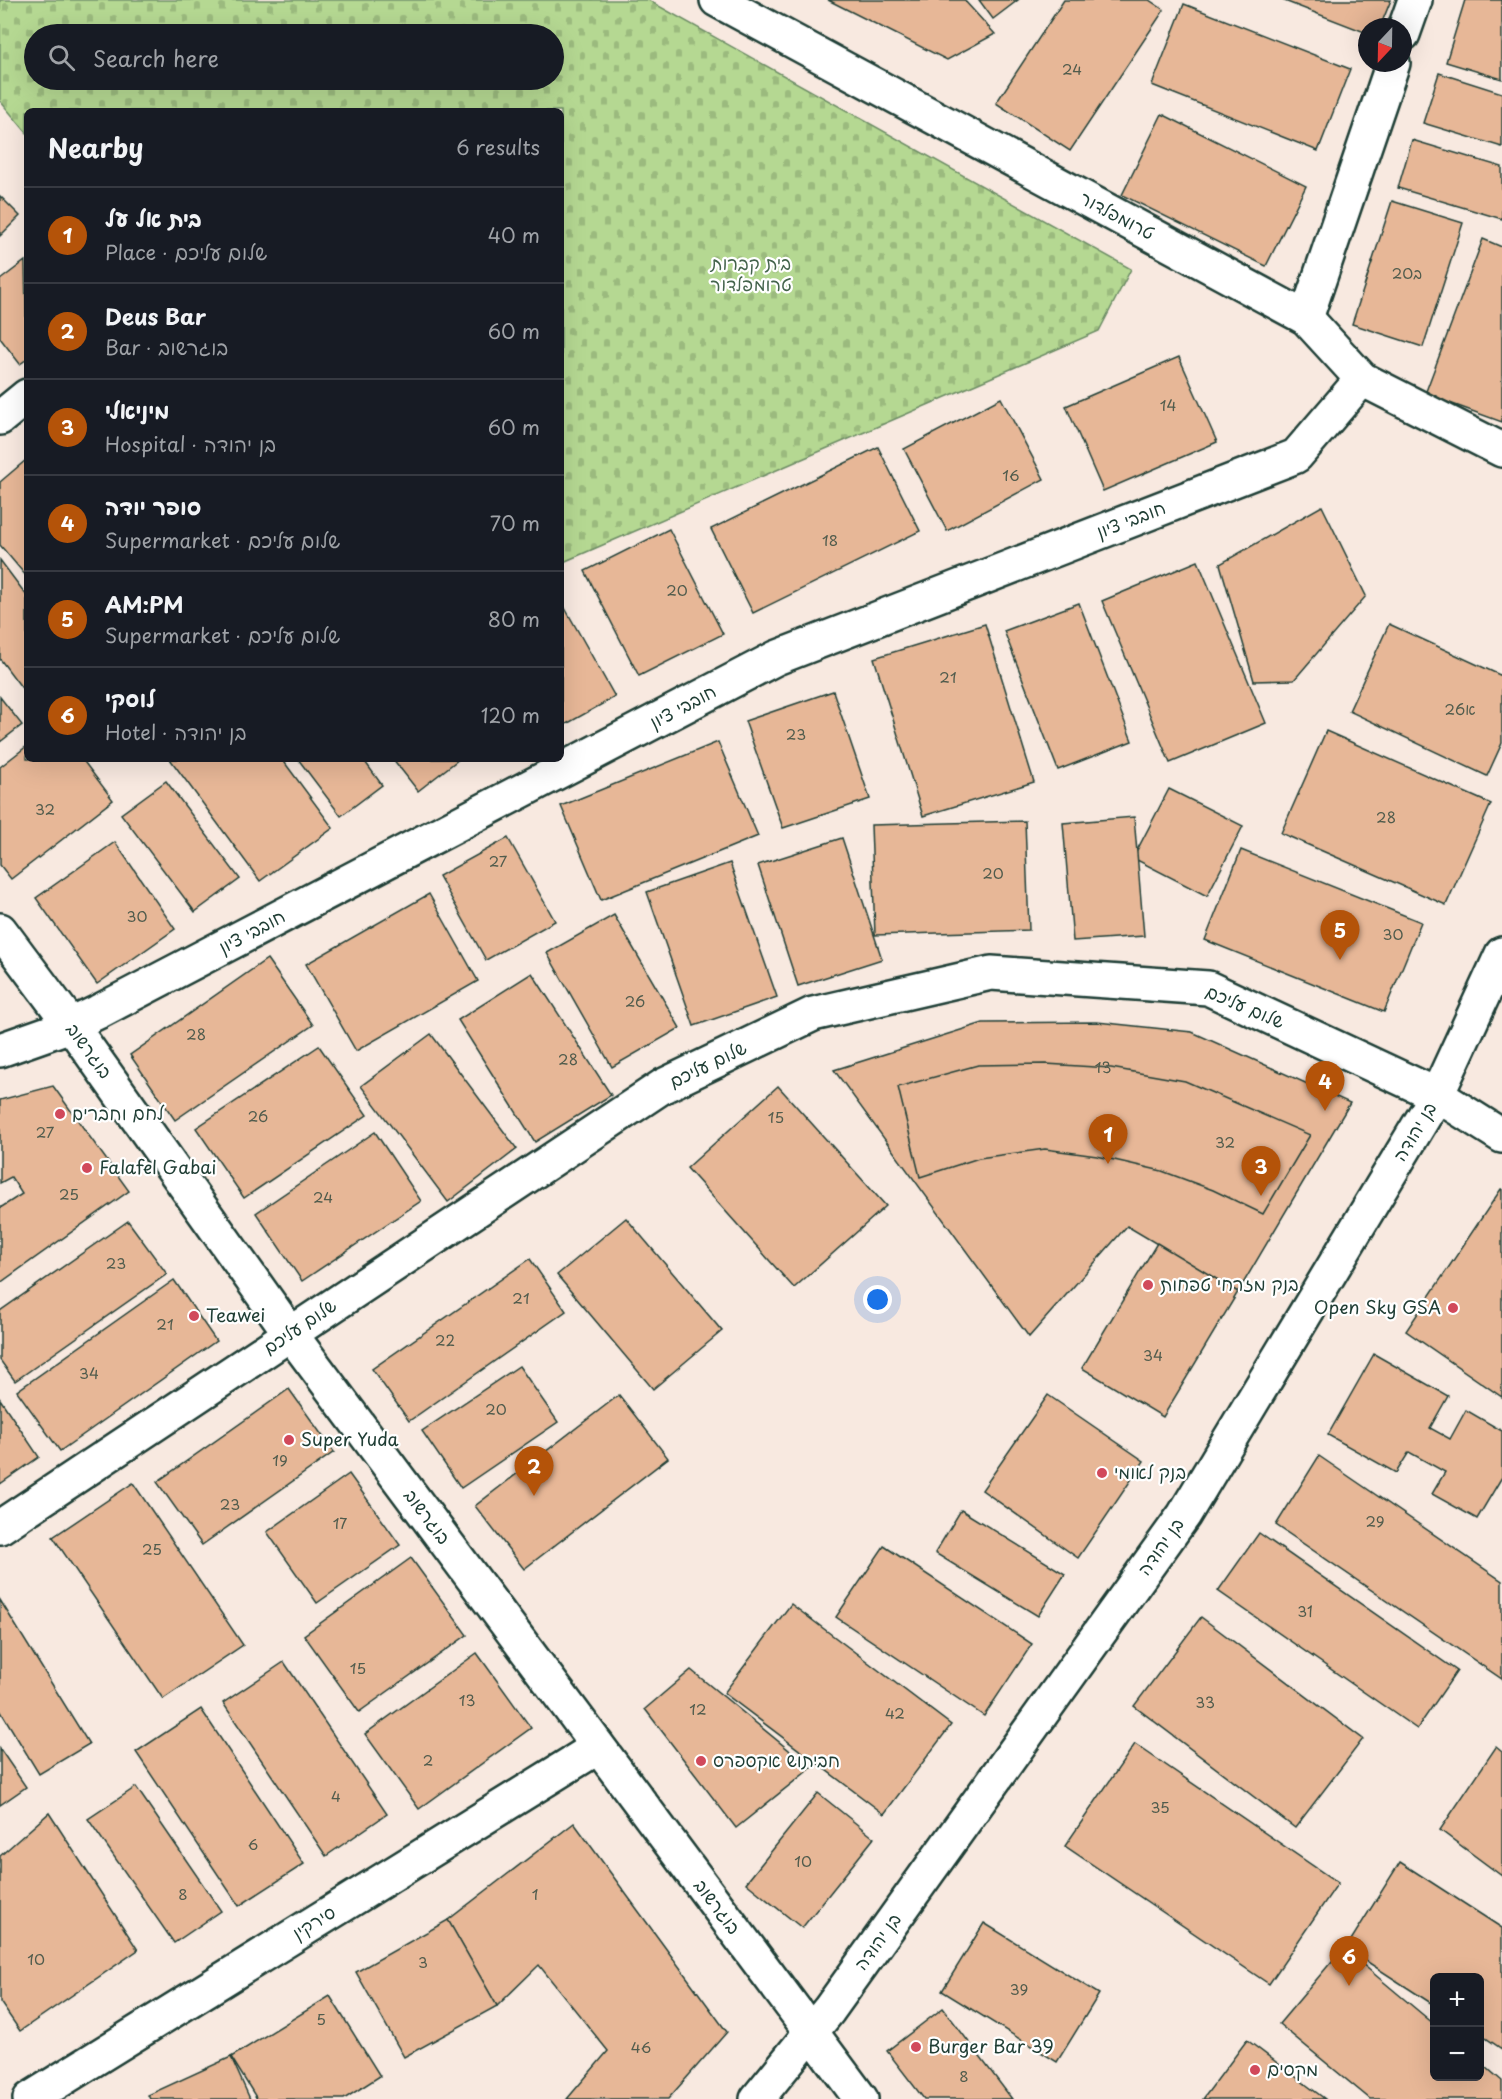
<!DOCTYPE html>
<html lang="en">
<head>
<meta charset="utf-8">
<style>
  body { margin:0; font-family:"Playpen Sans","Playpen Sans Hebrew",sans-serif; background:#242831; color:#f1f3f6 }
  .controls { position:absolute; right:18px; bottom:18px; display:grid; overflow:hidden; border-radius:9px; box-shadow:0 6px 24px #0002 }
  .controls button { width:54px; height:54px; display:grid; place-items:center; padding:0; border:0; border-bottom:2px solid #363941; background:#171b24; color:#f1f3f6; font:30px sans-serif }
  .compass { position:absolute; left:1358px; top:18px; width:54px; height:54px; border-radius:50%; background:#171b24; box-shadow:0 6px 24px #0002; rotate:202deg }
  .you { position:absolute; left:878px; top:1300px; width:21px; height:21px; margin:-15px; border:4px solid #fff; border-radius:50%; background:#1a73e8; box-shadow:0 0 0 9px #1a73e833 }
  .badge { display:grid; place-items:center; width:39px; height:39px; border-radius:50%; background:#b45309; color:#fff; font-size:20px; font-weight:700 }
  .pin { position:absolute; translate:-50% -50px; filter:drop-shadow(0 2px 3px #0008) }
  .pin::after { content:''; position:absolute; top:32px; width:21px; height:18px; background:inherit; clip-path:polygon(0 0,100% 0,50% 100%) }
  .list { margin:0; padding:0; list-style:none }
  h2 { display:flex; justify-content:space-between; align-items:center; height:78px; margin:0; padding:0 24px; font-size:26px }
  h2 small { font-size:20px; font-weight:400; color:#9ea1a6 }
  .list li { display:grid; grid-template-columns:39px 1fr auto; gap:18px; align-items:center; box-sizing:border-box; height:96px; padding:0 24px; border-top:2px solid #363941 }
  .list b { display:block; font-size:22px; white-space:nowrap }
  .list p { margin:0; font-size:20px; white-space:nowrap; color:#9ea1a6 }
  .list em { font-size:20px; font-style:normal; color:#9ea1a6 }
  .icon { flex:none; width:33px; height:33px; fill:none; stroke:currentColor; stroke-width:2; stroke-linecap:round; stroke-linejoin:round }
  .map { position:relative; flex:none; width:1502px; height:2099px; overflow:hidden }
  .search { position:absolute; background:#171b24; box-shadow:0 6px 24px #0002; left:24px; top:24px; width:540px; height:66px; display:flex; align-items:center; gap:15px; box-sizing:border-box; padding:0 21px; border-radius:33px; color:#9ea1a6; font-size:22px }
  .panel { position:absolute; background:#171b24; box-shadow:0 6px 24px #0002; left:24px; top:108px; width:540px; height:654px; border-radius:9px }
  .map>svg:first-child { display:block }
  .cemetery { fill:url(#cemetery-stones); stroke:#6a8a63; stroke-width:1.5; fill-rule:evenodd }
  .building { fill:#e7b797; stroke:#1f3d34; stroke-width:1.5 }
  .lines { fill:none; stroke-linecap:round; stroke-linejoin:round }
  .minor-casing { stroke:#1f3d34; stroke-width:38 }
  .minor { stroke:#fff; stroke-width:33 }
  .poi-dot { fill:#d1495b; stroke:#fff; stroke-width:2 }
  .labels { text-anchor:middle; stroke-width:4.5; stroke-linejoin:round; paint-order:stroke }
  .number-label { font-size:15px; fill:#515c4d }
  .street-label { font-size:18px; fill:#1f3d34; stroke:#fff }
  .park-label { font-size:18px; fill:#44644c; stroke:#fff }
  .poi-label { font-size:18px; fill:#1f3d34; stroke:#fff; text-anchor:start }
</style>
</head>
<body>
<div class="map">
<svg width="1502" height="2099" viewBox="0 0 1502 2099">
  <defs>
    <pattern id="cemetery-stones" width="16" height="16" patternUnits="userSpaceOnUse" patternTransform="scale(1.5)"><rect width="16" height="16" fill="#b5d892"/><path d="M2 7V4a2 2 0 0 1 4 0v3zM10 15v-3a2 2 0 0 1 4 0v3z" fill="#9bba7e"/></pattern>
  </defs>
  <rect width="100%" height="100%" fill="#f8e9e0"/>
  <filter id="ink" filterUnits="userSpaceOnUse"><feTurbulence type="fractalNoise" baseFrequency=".0167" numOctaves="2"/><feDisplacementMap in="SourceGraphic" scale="12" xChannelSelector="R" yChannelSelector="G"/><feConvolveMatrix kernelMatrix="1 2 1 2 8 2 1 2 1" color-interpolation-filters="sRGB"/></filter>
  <g filter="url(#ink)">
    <!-- cemetery -->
    <path class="cemetery" d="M0,0H648L1131,269L1099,331L561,563V111H27V133L0,101ZM34,34H554V80H34Z"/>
    <!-- building -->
    <g class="building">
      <path d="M828,0H964L995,34L947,60Z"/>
      <path d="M979,0H1018L993,19Z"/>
      <path d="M1064,0H1149L1164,10L1070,151L996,103Z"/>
      <path d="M1282,0H1391L1380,27H1367V33Z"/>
      <path d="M1465,0H1502V79L1446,62Z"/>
      <path d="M1184,4L1350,69L1318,151L1152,85Z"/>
      <path d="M1439,73L1502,93V147L1423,123Z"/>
      <path d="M1162,114L1306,186L1266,266L1122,195Z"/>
      <path d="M1412,140L1502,167V219L1398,188Z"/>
      <path d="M0,196L20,216L0,236Z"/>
      <path d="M1392,201L1463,223L1423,347L1352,324Z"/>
      <path d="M1483,239L1502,247V422L1425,394Z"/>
      <path d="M25,261L27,359L20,364L0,338V280Z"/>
      <path d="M1179,357L1217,442L1103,491L1066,406Z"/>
      <path d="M1001,398L1044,479L947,531L904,449Z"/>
      <path d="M878,447L920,531L753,613L711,529Z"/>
      <path d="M26,460L27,461V577L0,545V482Z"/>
      <path d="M1322,506L1366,596L1294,680L1254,681L1220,564Z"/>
      <path d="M669,529L723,634L639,676L585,571Z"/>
      <path d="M0,560L27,596V695L0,659Z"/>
      <path d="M1198,561L1266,723L1170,763L1102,601Z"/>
      <path d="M561,601L615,697L561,727Z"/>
      <path d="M1079,603L1132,741L1058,770L1004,631Z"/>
      <path d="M985,624L1034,782L923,816L874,658Z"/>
      <path d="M1389,624L1502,676V743L1487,776L1349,711Z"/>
      <path d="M833,691L870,799L783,828L745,721Z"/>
      <path d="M0,697L22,725L0,742Z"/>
      <path d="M1326,731L1491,804L1446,905L1281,833Z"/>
      <path d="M718,742L758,836L601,900L561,806Z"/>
      <path d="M27,746V759H82L113,800L11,879L0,865V767Z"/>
      <path d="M170,759H282L333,828L260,881Z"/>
      <path d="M298,759H363L382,785L341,816Z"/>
      <path d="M393,759H459L418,791Z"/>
      <path d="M166,781L240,879L195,912L121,814Z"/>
      <path d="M1169,789L1243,826L1207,896L1133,858Z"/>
      <path d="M1134,817L1144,936L1073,941L1063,823Z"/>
      <path d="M1025,821L1029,930L875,935L871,825Z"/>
      <path d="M508,838L555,921L486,960L439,876Z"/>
      <path d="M842,838L882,959L798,986L758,865Z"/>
      <path d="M115,842L175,929L97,984L36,898Z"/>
      <path d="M1241,850L1421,922L1384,1012L1205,940Z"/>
      <path d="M730,863L777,997L694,1026L647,892Z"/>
      <path d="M429,894L478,981L356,1051L306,964Z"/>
      <path d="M614,915L680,1028L612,1067L547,953Z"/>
      <path d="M267,959L313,1025L175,1120L130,1055Z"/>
      <path d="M532,973L611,1095L535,1142L458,1020Z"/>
      <path d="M1097,1022L1192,1032L1350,1103L1238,1292L1127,1226L1029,1337L834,1070L983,1023Z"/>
      <path d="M431,1034L517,1149L448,1202L361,1086Z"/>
      <path d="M319,1046L367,1115L244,1198L196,1128Z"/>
      <path d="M1046,1064L1111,1068L1185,1081L1310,1135L1263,1214L1213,1190L1162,1171L1097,1156L1045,1149L979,1158L920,1177L898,1087L978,1065Z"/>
      <path d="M53,1086L129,1191L0,1283V1208L22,1194L11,1177L0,1183V1100Z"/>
      <path d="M778,1086L886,1206L794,1288L687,1168Z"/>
      <path d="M375,1132L421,1201L302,1281L256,1213Z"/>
      <path d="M1501,1189H1502V1397L1406,1331Z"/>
      <path d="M626,1218L722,1331L653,1389L557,1275Z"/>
      <path d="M128,1221L167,1274L15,1381L0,1360V1311Z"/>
      <path d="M1157,1243L1238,1292L1163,1417L1082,1368Z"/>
      <path d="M530,1259L566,1311L409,1421L372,1369Z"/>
      <path d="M174,1280L216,1341L60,1451L17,1391Z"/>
      <path d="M1374,1354L1448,1396L1430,1428L1450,1439L1466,1410L1502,1431V1477L1477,1519L1432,1494L1445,1472L1409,1452L1396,1473L1328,1435Z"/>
      <path d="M519,1366L558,1422L461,1488L422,1431Z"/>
      <path d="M289,1389L334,1452L202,1545L157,1482Z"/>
      <path d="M619,1395L668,1458L524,1569L475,1506Z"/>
      <path d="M1048,1395L1144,1461L1078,1558L982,1490Z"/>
      <path d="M0,1399L39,1457L0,1484Z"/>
      <path d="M1319,1456L1502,1581V1679L1276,1525Z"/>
      <path d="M349,1474L400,1545L317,1603L267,1532Z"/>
      <path d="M133,1483L243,1645L163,1699L53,1537Z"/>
      <path d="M961,1510L1065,1574L1038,1616L935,1553Z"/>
      <path d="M1259,1533L1457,1671L1417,1729L1218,1591Z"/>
      <path d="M884,1546L1032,1644L984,1716L836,1617Z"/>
      <path d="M411,1558L467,1635L359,1712L304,1635Z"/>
      <path d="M0,1600L89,1744L39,1774L0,1710Z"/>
      <path d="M791,1604L951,1725L884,1814L724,1693Z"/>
      <path d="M1201,1617L1363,1739L1295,1828L1134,1706Z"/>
      <path d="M477,1653L531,1728L419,1809L365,1734Z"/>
      <path d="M284,1662L387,1814L326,1856L223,1703Z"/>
      <path d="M691,1670L811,1768L736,1828L645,1709Z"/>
      <path d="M201,1709L304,1864L239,1906L136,1752Z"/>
      <path d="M1135,1744L1338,1883L1269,1984L1065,1846Z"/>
      <path d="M1496,1747L1502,1752V1876L1440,1830Z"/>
      <path d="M0,1749L26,1787L0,1805Z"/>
      <path d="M136,1787L221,1911L174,1943L88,1819Z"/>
      <path d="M818,1793L874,1838L802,1928L746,1883Z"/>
      <path d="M49,1813L138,1950L20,2031L0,2002V1856Z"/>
      <path d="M574,1823L727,2032L668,2099H567L608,2051L539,1965L497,2006L448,1920Z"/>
      <path d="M1400,1862L1502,1928V2049L1480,2034V1978H1434V2005L1346,1948Z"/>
      <path d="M448,1920L497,2006L404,2057L356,1972Z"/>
      <path d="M984,1923L1099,1994L1057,2062L942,1991Z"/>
      <path d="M1343,1948L1434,2024V2076H1480V2062L1502,2081V2099H1370L1279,2024Z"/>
      <path d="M330,1996L380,2076L344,2099H257L231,2057Z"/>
      <path d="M943,2008L1012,2099H924L887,2051Z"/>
      <path d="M1247,2040L1325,2099H1203Z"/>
      <path d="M231,2057L250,2099H150L148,2095Z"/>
    </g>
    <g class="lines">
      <defs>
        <g id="minor">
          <path d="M717,0L1306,318L1362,379L1502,450"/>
          <path d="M1403,34L1415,0"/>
          <path d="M1306,318L1393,63"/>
          <path d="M0,418L27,396"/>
          <path d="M0,930L71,1025L290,1333L861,2099"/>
          <path d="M0,1050L71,1025L98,1012L776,658L1296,456L1362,379"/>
          <path d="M0,1527L663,1086L813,1014L991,973L1208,988L1437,1095L1502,1136"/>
          <path d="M30,2099L598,1747"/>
          <path d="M757,2099L829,2010L1184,1515L1437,1095L1502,954"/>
        </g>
      </defs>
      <!-- minor casing -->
      <use href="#minor" class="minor-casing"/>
      <!-- minor -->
      <use href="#minor" class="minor"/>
    </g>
  </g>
  <!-- markers -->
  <g class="poi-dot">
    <circle cx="60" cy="1114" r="6"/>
    <circle cx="87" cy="1168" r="6"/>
    <circle cx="1148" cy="1285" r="6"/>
    <circle cx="1453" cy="1308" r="6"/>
    <circle cx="194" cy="1316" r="6"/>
    <circle cx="289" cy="1440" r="6"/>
    <circle cx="1102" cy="1473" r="6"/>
    <circle cx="701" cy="1761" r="6"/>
    <circle cx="916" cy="2047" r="6"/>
    <circle cx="1255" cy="2070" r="6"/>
  </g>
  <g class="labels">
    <!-- number labels -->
    <g class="number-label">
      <text x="1072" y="75">24</text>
      <text x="1407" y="279">20ב</text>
      <text x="1168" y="411">14</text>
      <text x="1011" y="481">16</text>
      <text x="830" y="546">18</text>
      <text x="677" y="596">20</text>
      <text x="948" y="683">21</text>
      <text x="1460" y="715">26א</text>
      <text x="796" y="740">23</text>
      <text x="45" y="815">32</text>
      <text x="1386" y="823">28</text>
      <text x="498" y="867">27</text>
      <text x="993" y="879">20</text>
      <text x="137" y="922">30</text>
      <text x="1393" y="940">30</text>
      <text x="635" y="1007">26</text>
      <text x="196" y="1040">28</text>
      <text x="568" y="1065">28</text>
      <text x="1103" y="1073">13</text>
      <text x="258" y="1122">26</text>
      <text x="776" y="1123">15</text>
      <text x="45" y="1138">27</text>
      <text x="1225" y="1148">32</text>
      <text x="69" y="1200">25</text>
      <text x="323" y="1203">24</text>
      <text x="116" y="1269">23</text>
      <text x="521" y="1304">21</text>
      <text x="165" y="1330">21</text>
      <text x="445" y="1346">22</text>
      <text x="1153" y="1361">34</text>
      <text x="89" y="1379">34</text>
      <text x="496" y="1415">20</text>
      <text x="280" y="1466">19</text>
      <text x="230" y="1510">23</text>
      <text x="1375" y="1527">29</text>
      <text x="340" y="1529">17</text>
      <text x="152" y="1555">25</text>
      <text x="1305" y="1617">31</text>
      <text x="358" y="1674">15</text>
      <text x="467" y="1706">13</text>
      <text x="1205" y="1708">33</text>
      <text x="698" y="1715">12</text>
      <text x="895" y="1719">42</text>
      <text x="428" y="1766">2</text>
      <text x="336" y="1802">4</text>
      <text x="1160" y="1813">35</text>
      <text x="253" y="1850">6</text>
      <text x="803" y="1867">10</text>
      <text x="183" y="1900">8</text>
      <text x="535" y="1900">1</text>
      <text x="36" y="1965">10</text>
      <text x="423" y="1968">3</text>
      <text x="1019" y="1995">39</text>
      <text x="321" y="2025">5</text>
      <text x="641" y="2053">46</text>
      <text x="964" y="2082">8</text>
    </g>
    <!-- street labels -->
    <g class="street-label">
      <text transform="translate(1117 216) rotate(28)" y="6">טרומפלדור</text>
      <text transform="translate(1131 520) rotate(-21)" y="6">חובבי ציון</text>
      <text transform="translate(683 707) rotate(-28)" y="6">חובבי ציון</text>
      <text transform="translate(252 932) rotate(-28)" y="6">חובבי ציון</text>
      <text transform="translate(1245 1007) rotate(23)" y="6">שלום עליכם</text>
      <text transform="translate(89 1051) rotate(54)" y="6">בוגרשוב</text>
      <text transform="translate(708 1065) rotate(-26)" y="6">שלום עליכם</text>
      <text transform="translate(1415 1132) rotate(-59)" y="6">בן יהודה</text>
      <text transform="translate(300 1327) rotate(-34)" y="6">שלום עליכם</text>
      <text transform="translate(427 1517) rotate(53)" y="6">בוגרשוב</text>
      <text transform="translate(1161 1547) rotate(-55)" y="6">בן יהודה</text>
      <text transform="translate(717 1907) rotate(53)" y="6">בוגרשוב</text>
      <text transform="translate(314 1923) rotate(-32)" y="6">סירקין</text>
      <text transform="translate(878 1942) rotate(-54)" y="6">בן יהודה</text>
    </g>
    <!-- park labels -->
    <g class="park-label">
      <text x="751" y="270">בית קברות<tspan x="751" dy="21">טרומפלדור</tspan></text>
    </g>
    <!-- poi labels -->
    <g class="poi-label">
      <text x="72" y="1120">לחם וחברים</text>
      <text x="99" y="1174">Falafel Gabai</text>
      <text x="1160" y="1291">בנק מזרחי טפחות</text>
      <text x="1441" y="1314" text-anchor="end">Open Sky GSA</text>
      <text x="206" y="1322">Teawei</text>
      <text x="301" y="1446">Super Yuda</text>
      <text x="1114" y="1479">בנק לאומי</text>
      <text x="713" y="1767">חביתוש אקספרס</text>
      <text x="928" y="2053">Burger Bar 39</text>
      <text x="1267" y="2076">מקסים</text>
    </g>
  </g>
</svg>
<div class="controls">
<button>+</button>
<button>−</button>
</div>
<svg class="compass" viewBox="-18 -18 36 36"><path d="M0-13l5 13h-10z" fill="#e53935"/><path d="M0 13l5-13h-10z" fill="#9ea1a6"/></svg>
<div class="you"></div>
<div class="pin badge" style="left:1108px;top:1164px">1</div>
<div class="pin badge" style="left:534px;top:1496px">2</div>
<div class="pin badge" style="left:1261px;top:1196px">3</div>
<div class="pin badge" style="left:1325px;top:1111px">4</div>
<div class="pin badge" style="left:1340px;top:960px">5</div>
<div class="pin badge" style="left:1349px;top:1986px">6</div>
<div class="search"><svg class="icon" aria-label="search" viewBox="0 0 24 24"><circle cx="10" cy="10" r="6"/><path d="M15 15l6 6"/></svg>Search here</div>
<section class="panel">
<h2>Nearby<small>6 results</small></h2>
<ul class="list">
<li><span class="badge">1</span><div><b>בית אל על</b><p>Place · שלום עליכם</p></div><em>40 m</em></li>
<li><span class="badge">2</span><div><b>Deus Bar</b><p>Bar · בוגרשוב</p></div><em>60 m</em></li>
<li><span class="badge">3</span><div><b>מיניאלי</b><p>Hospital · בן יהודה</p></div><em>60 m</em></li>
<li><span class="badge">4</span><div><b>סופר יודה</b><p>Supermarket · שלום עליכם</p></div><em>70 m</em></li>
<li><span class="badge">5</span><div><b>AM:PM</b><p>Supermarket · שלום עליכם</p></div><em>80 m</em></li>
<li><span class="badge">6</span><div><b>לוסקי</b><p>Hotel · בן יהודה</p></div><em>120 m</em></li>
</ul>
</section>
</div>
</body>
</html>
